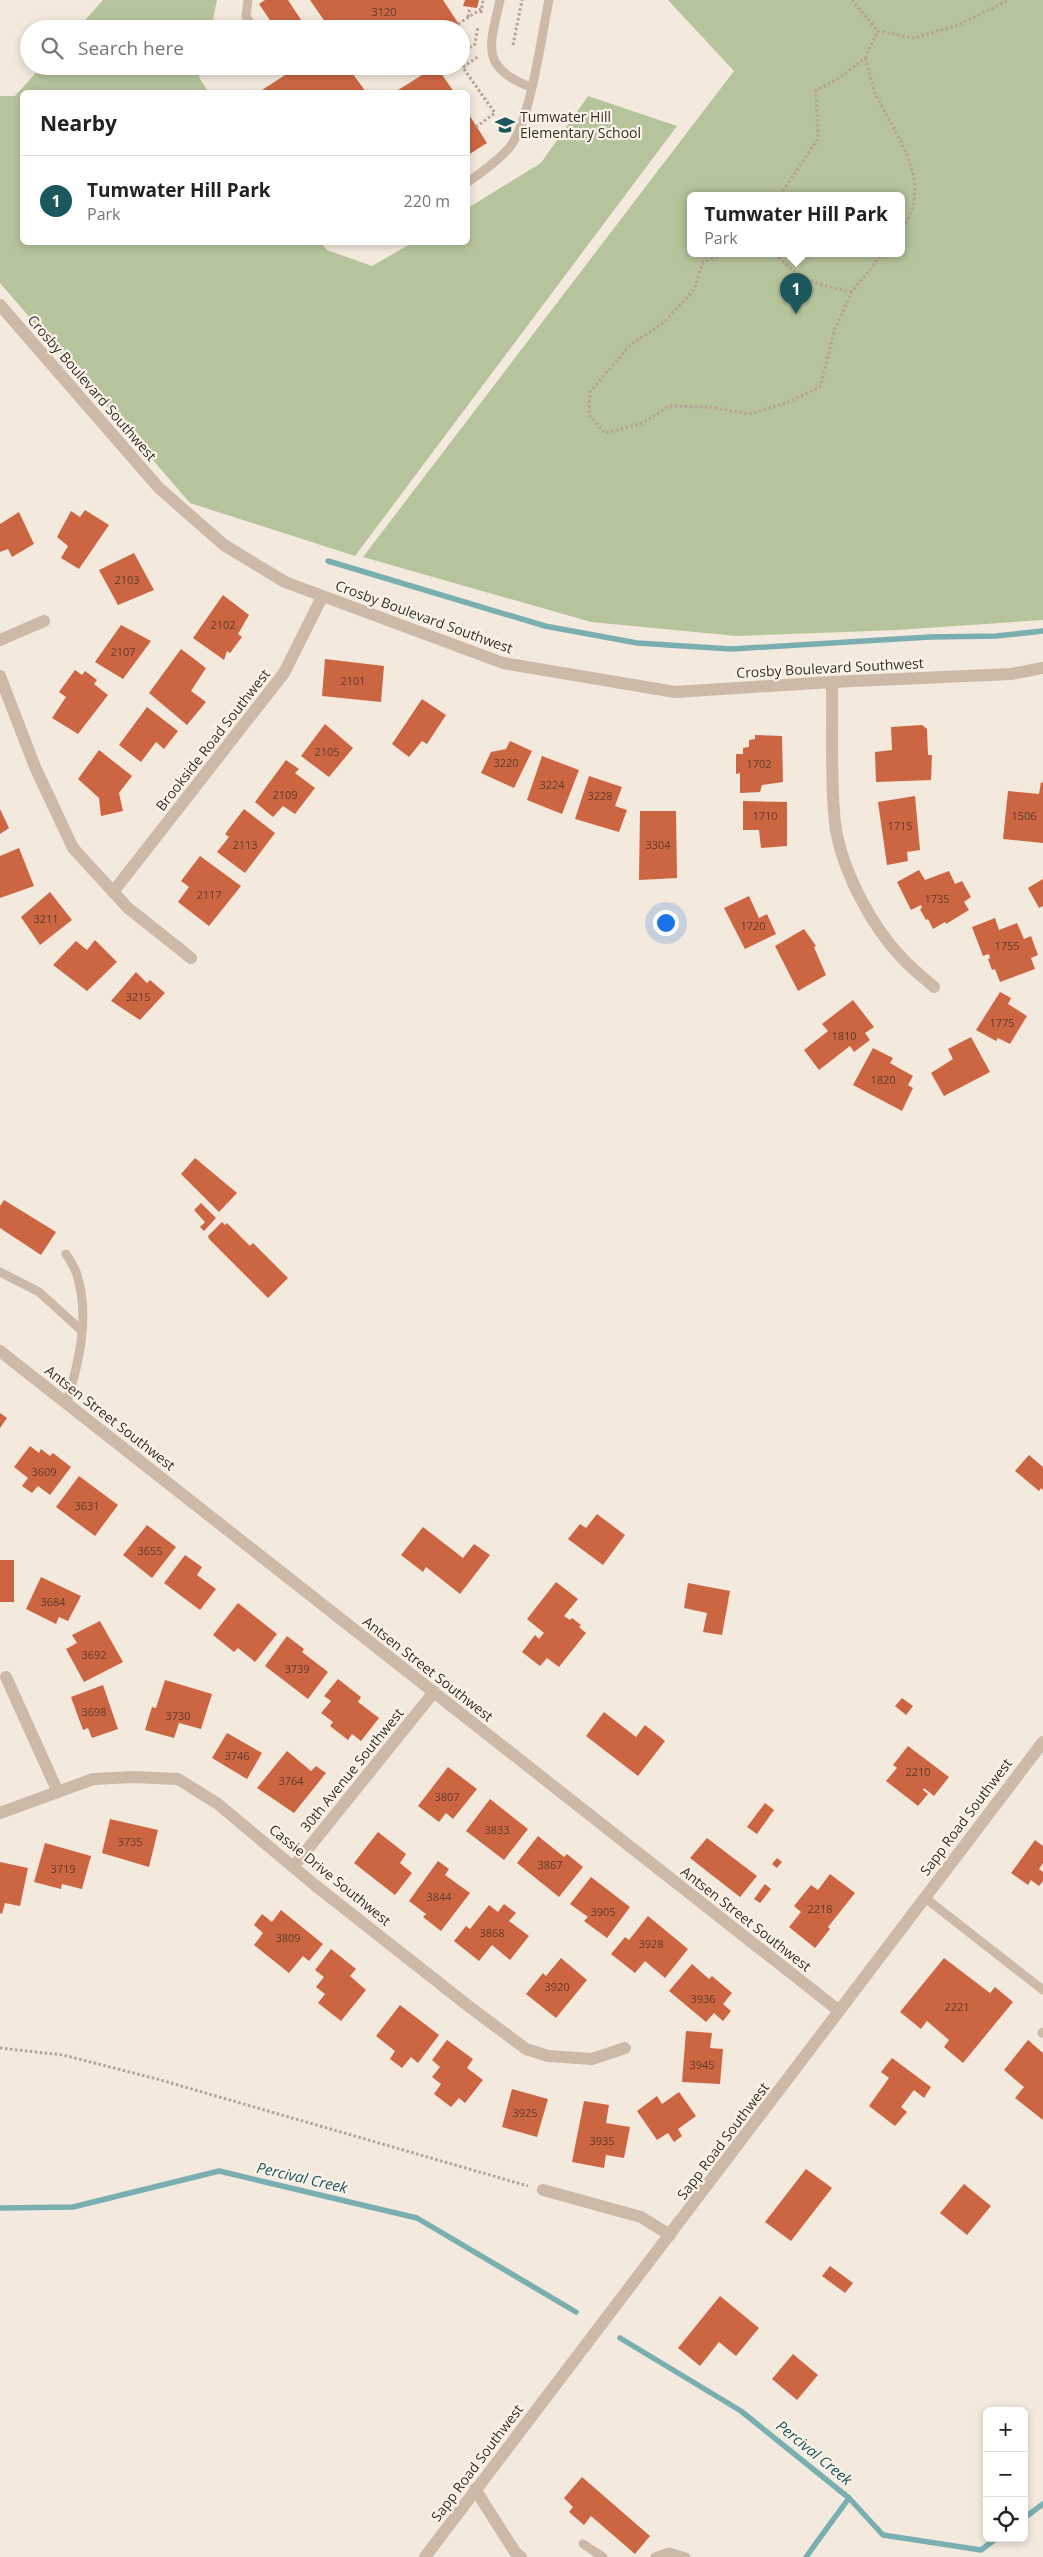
<!DOCTYPE html>
<html lang="en">
<head>
<meta charset="utf-8">
<style>
  body { margin:0; font-family:"Open Sans",sans-serif; background:#f2f2f2; color:#222 }
  .controls { position:absolute; right:15px; bottom:15px; display:grid; overflow:hidden; border-radius:8px; box-shadow:0 2px 8px #0003 }
  .controls button { width:45px; height:45px; display:grid; place-items:center; padding:0; border:0; border-bottom:1px solid #e0e0e0; background:#fff; color:#222; font:25px sans-serif }
  .you { position:absolute; left:665px; top:922px; width:18px; height:18px; margin:-12px; border:4px solid #fff; border-radius:50%; background:#1a73e8; box-shadow:0 0 0 8px #1a73e833 }
  .badge { display:grid; place-items:center; width:32px; height:32px; border-radius:50%; background:#1b575d; color:#fff; font-size:16px; font-weight:700 }
  .pin { position:absolute; translate:-50% -41px; filter:drop-shadow(0 1px 2px #0008) }
  .pin::after { content:''; position:absolute; top:26px; width:18px; height:15px; background:inherit; clip-path:polygon(0 0,100% 0,50% 100%) }
  .popup { position:absolute; left:687px; top:192px; width:218px; height:65px; box-sizing:border-box; display:grid; place-content:center; border-radius:8px; background:#fff; filter:drop-shadow(0 1px 4px #0005); font-size:16px; white-space:nowrap; color:#767676 }
  .popup b { font-size:19px; color:#222 }
  .popup::after { content:''; position:absolute; left:50%; top:100%; margin-left:-10px; border:10px solid transparent; border-top-color:#fff }
  .list { margin:0; padding:0; list-style:none }
  h2 { display:flex; justify-content:space-between; align-items:center; height:65px; margin:0; padding:0 20px; font-size:21px }
  h2 small { font-size:16px; font-weight:400; color:#767676 }
  .list li { display:grid; grid-template-columns:32px 1fr auto; gap:15px; align-items:center; box-sizing:border-box; height:90px; padding:0 20px; border-top:1px solid #e0e0e0 }
  .list b { display:block; font-size:19px; white-space:nowrap }
  .list p { margin:0; font-size:16px; white-space:nowrap; color:#767676 }
  .list em { font-size:16px; font-style:normal; color:#767676 }
  .icon { flex:none; width:28px; height:28px; fill:none; stroke:currentColor; stroke-width:2; stroke-linecap:round; stroke-linejoin:round }
  .map { position:relative; flex:none; width:1043px; height:2557px; overflow:hidden }
  .search { position:absolute; background:#fff; box-shadow:0 2px 8px #0003; left:20px; top:20px; width:450px; height:55px; display:flex; align-items:center; gap:12px; box-sizing:border-box; padding:0 18px; border-radius:28px; color:#767676; font-size:19px }
  .panel { position:absolute; background:#fff; box-shadow:0 2px 8px #0003; left:20px; top:90px; width:450px; height:155px; border-radius:8px }
  .map>svg:first-child { display:block }
  .green { fill:#b6c49c; fill-rule:evenodd }
  .lines { fill:none; stroke-linecap:round; stroke-linejoin:round }
  .stream { stroke:#7aafb2; stroke-width:5.5 }
  .building { fill:#cc6642 }
  .path { stroke:#b8a392; stroke-width:3; stroke-dasharray:2.5 2.5; stroke-linecap:butt }
  .service { stroke:#ccb9a8; stroke-width:9 }
  .minor { stroke:#ccb9a8; stroke-width:12 }
  .tertiary { stroke:#ccb9a8; stroke-width:12 }
  .labels { text-anchor:middle; stroke-width:4.5; stroke-linejoin:round; paint-order:stroke }
  .number-label { font-size:11px; fill:#5e3c2e }
  .poi-label { font-size:14px; fill:#392e28; stroke:#fbf3e9; text-anchor:start }
  .street-label { font-size:14px; fill:#392e28; stroke:#fbf3e9 }
  .water-label { font-size:15px; font-style:italic; fill:#1b575d; stroke:#fbf3e9 }
</style>
</head>
<body>
<div class="map">
<svg width="1043" height="2557" viewBox="0 0 1043 2557">
  <rect width="100%" height="100%" fill="#f3e9dd"/>
  <!-- green -->
  <g class="green">
    <path d="M103,0H217L211,29H77Z"/>
    <path d="M668,0H1043V620L897,630L737,636L591,622L363,557L734,71ZM691,195H901V253H691Z"/>
    <path d="M42,66H202L199,77L208,92H22V242L321,243L327,250L372,266L412,243L468,242V208L541,163L588,96L677,126L355,556L190,503L0,283V96H15Z"/>
  </g>
  <g class="lines">
    <!-- stream -->
    <g class="stream">
      <path d="M328,561L545,626L637,643L731,649L930,637L996,636L1043,631"/>
      <path d="M0,2208L73,2207L219,2171L417,2218L576,2312"/>
      <path d="M620,2338L741,2411L849,2498L883,2535L981,2550L997,2538"/>
      <path d="M1024,2518L1043,2504"/>
      <path d="M806,2557L849,2498"/>
    </g>
  </g>
  <!-- building -->
  <g class="building">
    <path d="M265,0H288L307,29H276L259,4Z"/>
    <path d="M310,0H443L462,29H330Z"/>
    <path d="M465,0H479L477,8L463,6Z"/>
    <path d="M299,66H347L366,92H259Z"/>
    <path d="M416,66H436L454,92H395L422,75Z"/>
    <path d="M468,113L487,143L468,155Z"/>
    <path d="M85,510L109,525L79,569L61,558L68,546L57,537L71,511L80,517Z"/>
    <path d="M19,512L34,544L12,557L8,549L0,552V524Z"/>
    <path d="M134,553L154,590L118,605L99,570Z"/>
    <path d="M223,595L249,615L238,634L242,637L230,653L227,651L224,660L193,638Z"/>
    <path d="M121,625L151,641L123,679L95,662Z"/>
    <path d="M181,649L206,668L191,691L206,702L187,725L149,693Z"/>
    <path d="M325,659L384,666L381,702L322,696Z"/>
    <path d="M75,670L82,675L85,671L97,680L94,684L108,695L78,734L52,718L66,697L59,692Z"/>
    <path d="M422,699L446,715L427,744L422,741L409,757L392,744Z"/>
    <path d="M147,707L178,731L164,749L156,742L141,762L119,745Z"/>
    <path d="M325,724L353,748L329,777L301,756Z"/>
    <path d="M922,725L927,729L928,755H932L931,780L876,782L875,752L892,750L891,727Z"/>
    <path d="M755,735L782,736L783,782L762,785L760,792L740,793V773L736,774V754H743V748L749,747V740L755,739Z"/>
    <path d="M510,741L532,751L514,788L481,773L491,752L506,749Z"/>
    <path d="M99,750L132,776L119,793L123,811L101,816L99,798L78,779Z"/>
    <path d="M542,756L579,770L562,814L527,800Z"/>
    <path d="M286,760L299,769L295,773L315,788L295,814L283,806L273,817L255,802Z"/>
    <path d="M589,776L622,787L615,806L627,810L619,832L575,819Z"/>
    <path d="M1041,782L1043,783V843L1003,839L1008,791L1039,794Z"/>
    <path d="M915,796L920,850L907,852L908,861L887,865L878,802Z"/>
    <path d="M743,801L787,802V846L761,848L759,830H743Z"/>
    <path d="M0,809L9,828L0,834Z"/>
    <path d="M244,809L275,833L245,873L217,852L229,837L225,834Z"/>
    <path d="M640,811H676L677,878L639,880Z"/>
    <path d="M19,848L34,886L0,898V856Z"/>
    <path d="M200,856L241,886L209,926L178,902L189,887L181,881Z"/>
    <path d="M919,870L925,880L949,871L955,884L962,881L971,897L964,902L969,910L946,924L945,922L933,929L928,919L926,920L920,909L922,908L921,905L911,910L897,882Z"/>
    <path d="M1043,879V906L1039,908L1028,888Z"/>
    <path d="M50,892L72,920L40,945L21,917Z"/>
    <path d="M749,896L759,918L767,914L776,934L745,949L724,908Z"/>
    <path d="M995,918L999,930L1017,923L1024,939L1031,936L1038,955L1031,958L1035,969L1000,982L995,969L992,970L988,959L990,958L989,954L983,956L972,927Z"/>
    <path d="M804,929L816,946L814,947L826,975L798,991L775,946Z"/>
    <path d="M95,940L117,962L87,991L53,965L76,941L87,950Z"/>
    <path d="M136,972L147,983L150,980L165,993L140,1020L111,1001Z"/>
    <path d="M1000,992L1011,998L1008,1004L1027,1016L1010,1044L998,1038L996,1041L976,1030Z"/>
    <path d="M853,1000L874,1027L865,1033L870,1040L854,1052L850,1046L819,1070L804,1050L828,1031L822,1024Z"/>
    <path d="M971,1037L990,1072L944,1096L931,1073L953,1059L948,1049Z"/>
    <path d="M873,1048L893,1058L890,1063L913,1076L908,1085L913,1088L902,1111L853,1085Z"/>
    <path d="M195,1158L237,1193L219,1212L181,1174Z"/>
    <path d="M4,1200L56,1232L41,1255L0,1228V1206Z"/>
    <path d="M201,1203L216,1218L204,1231L200,1227L205,1222L194,1210Z"/>
    <path d="M222,1222L225,1225L227,1223L250,1246L253,1243L288,1278L268,1298L209,1239L208,1236Z"/>
    <path d="M0,1413L7,1418L0,1428Z"/>
    <path d="M30,1446L39,1453L41,1449L50,1456L53,1453L71,1467L50,1495L38,1486L32,1493L22,1486L28,1478L14,1467Z"/>
    <path d="M1029,1455L1043,1467V1490L1041,1488L1039,1491L1015,1471Z"/>
    <path d="M79,1476L118,1505L95,1536L56,1507Z"/>
    <path d="M597,1514L625,1535L603,1565L568,1539L580,1524L586,1528Z"/>
    <path d="M147,1525L176,1547L152,1578L123,1555Z"/>
    <path d="M423,1527L463,1558L474,1544L490,1555L460,1594L426,1567L423,1572L401,1555Z"/>
    <path d="M185,1555L202,1567L197,1575L216,1589L200,1610L164,1583Z"/>
    <rect x="0" y="1560" width="14" height="42"/>
    <path d="M41,1577L81,1596L68,1621L59,1617L56,1624L26,1609Z"/>
    <path d="M556,1582L578,1599L564,1616L570,1620L572,1618L581,1625L579,1627L586,1633L559,1667L547,1658L540,1666L522,1652L535,1635L539,1639L544,1633L527,1619Z"/>
    <path d="M688,1583L730,1591L722,1635L703,1632L707,1613L684,1608Z"/>
    <path d="M238,1603L277,1634L255,1662L238,1648L234,1652L213,1635Z"/>
    <path d="M100,1621L123,1662L84,1682L66,1649L77,1643L72,1635Z"/>
    <path d="M287,1636L304,1649L302,1652L328,1672L308,1699L265,1666Z"/>
    <path d="M338,1679L361,1697L358,1702L379,1718L361,1741L352,1734L348,1740L330,1726L333,1722L321,1713L331,1701L324,1696Z"/>
    <path d="M165,1680L212,1694L201,1729L179,1723L174,1738L145,1730L152,1707L156,1708Z"/>
    <path d="M103,1685L118,1729L92,1738L88,1728L83,1730L71,1697Z"/>
    <path d="M902,1698L913,1706L906,1715L895,1706Z"/>
    <path d="M604,1712L636,1737L645,1725L665,1741L638,1776L586,1736Z"/>
    <path d="M227,1733L262,1753L247,1779L212,1758Z"/>
    <path d="M908,1746L949,1777L934,1796L924,1788L923,1790L928,1794L918,1806L886,1781L897,1768L893,1765Z"/>
    <path d="M287,1751L311,1771L316,1766L326,1773L294,1813L257,1788Z"/>
    <path d="M448,1767L477,1789L453,1819L446,1813L439,1822L418,1806Z"/>
    <path d="M490,1799L528,1829L504,1860L466,1831Z"/>
    <path d="M765,1803L774,1810L757,1834L747,1827Z"/>
    <path d="M110,1819L158,1830L149,1867L102,1853Z"/>
    <path d="M378,1832L406,1854L400,1863L412,1873L395,1895L354,1863Z"/>
    <path d="M538,1836L564,1857L567,1854L583,1867L559,1897L517,1863Z"/>
    <path d="M707,1838L757,1876L740,1897L690,1858Z"/>
    <path d="M1035,1840L1043,1846V1863L1039,1869L1043,1872V1881L1039,1886L1031,1880L1028,1885L1011,1873Z"/>
    <path d="M45,1843L91,1856L82,1889L62,1884L61,1889L34,1882Z"/>
    <path d="M777,1858L782,1862L777,1868L772,1864Z"/>
    <path d="M438,1861L449,1869L445,1875L470,1893L441,1931L423,1917L426,1914L409,1901Z"/>
    <path d="M0,1862L28,1868L20,1906L5,1903L2,1914L0,1913Z"/>
    <path d="M830,1874L855,1893L828,1927L830,1929L815,1948L789,1927L801,1912L794,1906L811,1885L818,1890Z"/>
    <path d="M591,1877L630,1907L607,1938L584,1921L588,1917L570,1904Z"/>
    <path d="M765,1884L771,1889L760,1903L754,1899Z"/>
    <path d="M504,1904L516,1913L509,1921L529,1936L510,1960L492,1945L479,1961L454,1941L466,1926L470,1929L489,1905L498,1912Z"/>
    <path d="M281,1910L323,1944L309,1961L303,1956L289,1973L254,1945L263,1933L254,1925L262,1914L272,1922Z"/>
    <path d="M648,1916L688,1949L665,1978L645,1961L635,1973L611,1954L625,1937L629,1940Z"/>
    <path d="M331,1949L356,1969L350,1976L366,1990L341,2021L318,2003L325,1994L316,1987L324,1977L315,1970Z"/>
    <path d="M561,1958L587,1980L556,2018L526,1994L543,1973L546,1976Z"/>
    <path d="M944,1958L990,1993L995,1987L1013,2002L963,2063L944,2047L949,2040L927,2021L921,2029L900,2012Z"/>
    <path d="M692,1964L709,1979L712,1976L732,1993L723,2004L731,2011L723,2021L714,2013L706,2022L669,1991Z"/>
    <path d="M400,2005L439,2035L418,2063L411,2057L402,2068L390,2059L395,2051L376,2036Z"/>
    <path d="M686,2031L712,2033L710,2048L723,2049L720,2084L682,2082Z"/>
    <path d="M447,2040L473,2059L467,2068L483,2080L465,2103L459,2098L451,2107L434,2094L441,2084L432,2077L440,2067L432,2060Z"/>
    <path d="M1028,2040L1043,2053V2120L1015,2098L1024,2087L1004,2070Z"/>
    <path d="M892,2058L931,2087L924,2098L914,2090L901,2107L907,2112L895,2126L869,2106L889,2078L881,2072Z"/>
    <path d="M512,2089L548,2099L537,2137L502,2127Z"/>
    <path d="M679,2092L696,2116L678,2129L682,2136L674,2142L668,2133L657,2140L637,2111L657,2096L662,2104Z"/>
    <path d="M584,2101L609,2105L606,2123L630,2127L624,2158L606,2155L604,2168L572,2162Z"/>
    <path d="M806,2169L832,2188L791,2241L765,2222Z"/>
    <path d="M964,2184L991,2206L967,2235L940,2213Z"/>
    <path d="M830,2266L853,2283L845,2293L822,2276Z"/>
    <path d="M720,2296L759,2328L736,2356L719,2342L700,2366L678,2348Z"/>
    <path d="M793,2354L818,2375L797,2400L772,2379Z"/>
    <path d="M582,2477L650,2536L635,2554L591,2516L584,2525L569,2512L573,2507L564,2498Z"/>
  </g>
  <g class="lines">
    <!-- path -->
    <g class="path">
      <path d="M852,0L878,31L914,38L958,25L1009,0"/>
      <path d="M481,13L483,0"/>
      <path d="M468,17L470,7"/>
      <path d="M458,24L481,9"/>
      <path d="M513,45L522,0"/>
      <path d="M461,53L475,44L478,26"/>
      <path d="M865,58C869,70 871,83 876,95C896,136 936,185 901,230"/>
      <path d="M461,65L495,113L476,127"/>
      <path d="M463,67L479,56"/>
      <path d="M780,195L818,139L816,90L838,79L865,58L878,31"/>
      <path d="M727,253L703,262L694,290L663,323L630,345L590,392L589,415L605,433L643,423L669,406L710,407L749,414L786,403L820,387L835,328L852,292L883,253"/>
      <path d="M776,253C794,279 823,286 852,292"/>
      <path d="M0,2048L63,2055L157,2079L528,2186"/>
    </g>
    <!-- service -->
    <g class="service">
      <path d="M248,0L246,16L254,29"/>
      <path d="M500,0C490,45 479,68 531,87"/>
      <path d="M468,182C482,172 498,161 509,148C531,121 541,37 549,0"/>
      <path d="M66,1254C70,1260 75,1268 77,1275C90,1316 79,1362 67,1402"/>
      <path d="M0,1272L39,1292L81,1330"/>
      <path d="M924,1897L1043,1990"/>
      <path d="M1042,2033L1043,2032"/>
      <path d="M583,2544L603,2557"/>
      <path d="M655,2557L669,2552L686,2557"/>
    </g>
    <!-- minor -->
    <g class="minor">
      <path d="M0,640L44,621"/>
      <path d="M0,676L35,767L73,848L128,908L191,958"/>
      <path d="M832,682C833,728 830,777 835,823C841,869 871,926 903,959C912,969 924,978 934,987"/>
      <path d="M113,892L284,673L322,597"/>
      <path d="M0,1351L838,2010"/>
      <path d="M6,1677L57,1790"/>
      <path d="M0,1813L93,1779L133,1777L178,1779L218,1804L316,1886L471,2008L526,2049L548,2056L592,2059L625,2048"/>
      <path d="M294,1866L434,1692"/>
      <path d="M543,2190L641,2217L670,2235"/>
      <path d="M475,2489L515,2552L521,2557"/>
    </g>
    <!-- tertiary -->
    <g class="tertiary">
      <path d="M0,305L159,488L224,545L285,582L503,663L675,692L832,682L1011,674L1043,668"/>
      <path d="M425,2557L1043,1742"/>
    </g>
  </g>
  <!-- icons -->
  <defs>
    <symbol id="school-bare" viewBox="-9 -9 18 18"><path d="M0-5L7-2L0 1L-7-2ZM-4 1L0 2.5L4 1V4Q0 6-4 4Z" fill="#1b575d" stroke="#fbf3e9" stroke-width="2.5" paint-order="stroke"/></symbol>
  </defs>
  <g fill-rule="evenodd">
    <use href="#school-bare" x="491" y="111" width="28" height="28"/>
  </g>
  <g class="labels">
    <!-- number labels -->
    <g class="number-label">
      <text x="384" y="16">3120</text>
      <text x="127" y="584">2103</text>
      <text x="223" y="629">2102</text>
      <text x="123" y="656">2107</text>
      <text x="353" y="685">2101</text>
      <text x="327" y="756">2105</text>
      <text x="506" y="767">3220</text>
      <text x="759" y="768">1702</text>
      <text x="552" y="789">3224</text>
      <text x="285" y="799">2109</text>
      <text x="600" y="800">3228</text>
      <text x="765" y="820">1710</text>
      <text x="1024" y="820">1506</text>
      <text x="900" y="830">1715</text>
      <text x="245" y="849">2113</text>
      <text x="658" y="849">3304</text>
      <text x="209" y="899">2117</text>
      <text x="937" y="903">1735</text>
      <text x="46" y="923">3211</text>
      <text x="753" y="930">1720</text>
      <text x="1007" y="950">1755</text>
      <text x="138" y="1001">3215</text>
      <text x="1002" y="1027">1775</text>
      <text x="844" y="1040">1810</text>
      <text x="883" y="1084">1820</text>
      <text x="44" y="1476">3609</text>
      <text x="87" y="1510">3631</text>
      <text x="150" y="1555">3655</text>
      <text x="53" y="1606">3684</text>
      <text x="94" y="1659">3692</text>
      <text x="297" y="1673">3739</text>
      <text x="94" y="1716">3698</text>
      <text x="178" y="1720">3730</text>
      <text x="237" y="1760">3746</text>
      <text x="918" y="1776">2210</text>
      <text x="291" y="1785">3764</text>
      <text x="447" y="1801">3807</text>
      <text x="497" y="1834">3833</text>
      <text x="130" y="1846">3735</text>
      <text x="550" y="1869">3867</text>
      <text x="63" y="1873">3719</text>
      <text x="439" y="1901">3844</text>
      <text x="820" y="1913">2218</text>
      <text x="603" y="1916">3905</text>
      <text x="492" y="1937">3868</text>
      <text x="288" y="1942">3809</text>
      <text x="651" y="1948">3928</text>
      <text x="557" y="1991">3920</text>
      <text x="703" y="2003">3936</text>
      <text x="957" y="2011">2221</text>
      <text x="702" y="2069">3945</text>
      <text x="525" y="2117">3925</text>
      <text x="602" y="2145">3935</text>
    </g>
    <!-- poi labels -->
    <g class="poi-label">
      <text x="520" y="122">Tumwater Hill<tspan x="520" dy="16">Elementary School</tspan></text>
    </g>
    <!-- street labels -->
    <g class="street-label">
      <text transform="translate(92 388) rotate(49)" y="5">Crosby Boulevard Southwest</text>
      <text transform="translate(424 617) rotate(20)" y="5">Crosby Boulevard Southwest</text>
      <text transform="translate(830 668) rotate(-3)" y="5">Crosby Boulevard Southwest</text>
      <text transform="translate(213 740) rotate(-52)" y="5">Brookside Road Southwest</text>
      <text transform="translate(110 1418) rotate(38)" y="5">Antsen Street Southwest</text>
      <text transform="translate(428 1669) rotate(38)" y="5">Antsen Street Southwest</text>
      <text transform="translate(352 1770) rotate(-51)" y="5">30th Avenue Southwest</text>
      <text transform="translate(966 1817) rotate(-53)" y="5">Sapp Road Southwest</text>
      <text transform="translate(330 1875) rotate(39)" y="5">Cassie Drive Southwest</text>
      <text transform="translate(746 1919) rotate(38)" y="5">Antsen Street Southwest</text>
      <text transform="translate(723 2141) rotate(-53)" y="5">Sapp Road Southwest</text>
      <text transform="translate(477 2463) rotate(-53)" y="5">Sapp Road Southwest</text>
    </g>
    <!-- water labels -->
    <g class="water-label">
      <text transform="translate(302 2178) rotate(13)" y="5">Percival Creek</text>
      <text transform="translate(814 2453) rotate(39)" y="5">Percival Creek</text>
    </g>
  </g>
</svg>
<div class="controls">
<button>+</button>
<button>−</button>
<button><svg class="icon" aria-label="locate" viewBox="0 0 24 24"><circle cx="12" cy="12" r="6"/><path d="M12 2v4M12 18v4M2 12h4M18 12h4"/></svg></button>
</div>
<div class="you"></div>
<div class="pin badge" style="left:796px;top:314px">1</div>
<div class="popup"><b>Tumwater Hill Park</b>Park</div>
<div class="search"><svg class="icon" aria-label="search" viewBox="0 0 24 24"><circle cx="10" cy="10" r="6"/><path d="M15 15l6 6"/></svg>Search here</div>
<section class="panel">
<h2>Nearby<small></small></h2>
<ul class="list">
<li><span class="badge">1</span><div><b>Tumwater Hill Park</b><p>Park</p></div><em>220 m</em></li>
</ul>
</section>
</div>
</body>
</html>
